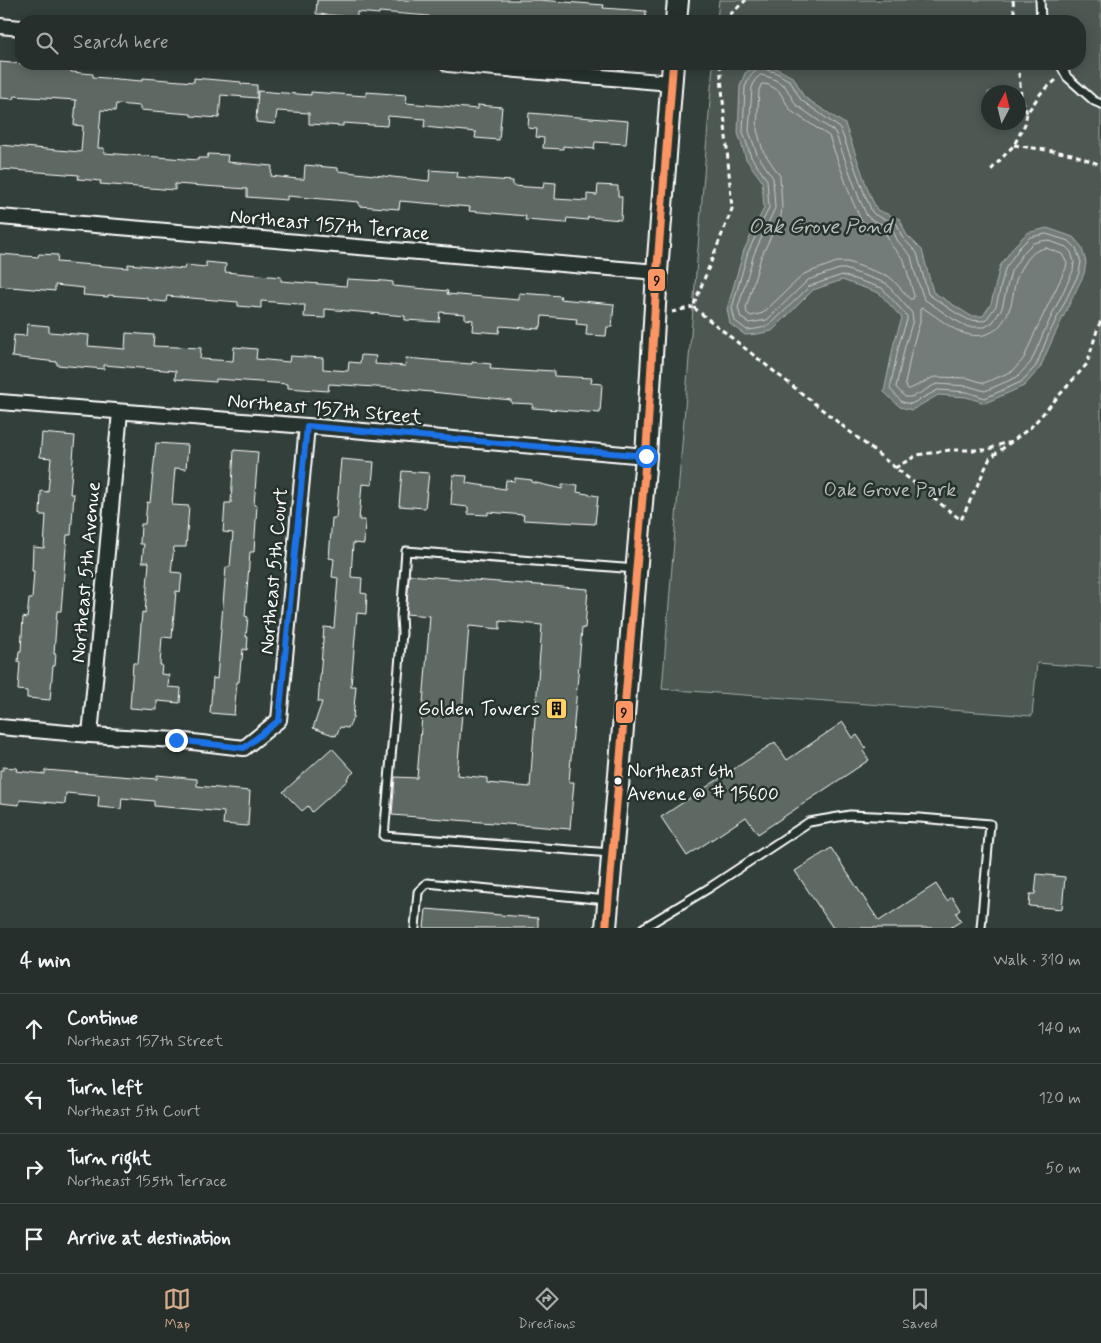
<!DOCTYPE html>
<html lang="en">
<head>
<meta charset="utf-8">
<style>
  body { margin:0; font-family:Mynerve,sans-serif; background:#323b38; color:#f1f3f6 }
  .compass { position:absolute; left:981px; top:85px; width:45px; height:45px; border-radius:50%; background:#262f2c; box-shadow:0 2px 12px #0003; rotate:7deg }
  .stop { position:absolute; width:15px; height:15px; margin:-11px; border:4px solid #1a73e8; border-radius:50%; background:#fff }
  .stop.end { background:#1a73e8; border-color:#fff; box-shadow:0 1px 5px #0008 }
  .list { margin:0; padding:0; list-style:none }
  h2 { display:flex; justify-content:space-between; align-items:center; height:65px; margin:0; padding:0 20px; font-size:21px }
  h2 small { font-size:16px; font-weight:400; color:#a4a9a9 }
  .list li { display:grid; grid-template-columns:32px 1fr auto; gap:15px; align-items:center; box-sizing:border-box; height:70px; padding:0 20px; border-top:1px solid #424a48 }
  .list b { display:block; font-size:19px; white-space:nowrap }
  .list p { margin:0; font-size:16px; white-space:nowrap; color:#a4a9a9 }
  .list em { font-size:16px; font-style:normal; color:#a4a9a9 }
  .icon { flex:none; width:28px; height:28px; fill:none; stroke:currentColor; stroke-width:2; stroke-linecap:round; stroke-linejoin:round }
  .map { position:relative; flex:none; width:1101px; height:928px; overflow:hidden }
  .search { position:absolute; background:#262f2c; box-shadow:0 2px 12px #0003; left:15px; right:15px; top:15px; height:55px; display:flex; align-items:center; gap:12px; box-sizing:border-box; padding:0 18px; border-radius:20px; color:#a4a9a9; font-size:19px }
  .sheet { height:345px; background:#262f2c }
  nav { display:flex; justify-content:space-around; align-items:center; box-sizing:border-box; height:70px; border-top:1px solid #424a48; background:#262f2c; font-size:14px; color:#a4a9a9 }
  nav a { display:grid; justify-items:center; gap:2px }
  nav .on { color:#d6ab8b }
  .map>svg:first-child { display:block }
  .green { fill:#4d5853; stroke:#a6aca9; fill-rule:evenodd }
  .water { fill:#737b78; stroke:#abb0ae }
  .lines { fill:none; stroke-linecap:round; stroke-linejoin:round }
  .shore { stroke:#c7cac9; stroke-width:1 }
  .building { fill:#5f6964; stroke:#fff; fill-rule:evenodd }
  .lane-casing { stroke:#fff; stroke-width:11 }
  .street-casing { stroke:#fff; stroke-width:18 }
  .secondary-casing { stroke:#fff; stroke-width:24 }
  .path { stroke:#fff; stroke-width:3; stroke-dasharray:5 4; stroke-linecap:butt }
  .lane { stroke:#26332d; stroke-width:7 }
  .street { stroke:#26332d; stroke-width:14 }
  .secondary { stroke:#26332d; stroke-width:20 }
  .bus-1-casing { stroke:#26332d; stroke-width:11 }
  .bus-1 { stroke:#fb9564; stroke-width:8 }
  .route { stroke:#1a73e8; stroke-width:6 }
  .bus-dot { fill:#fff; stroke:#26332d; stroke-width:2 }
  .labels { text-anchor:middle; stroke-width:5; stroke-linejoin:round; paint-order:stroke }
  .bus-label { font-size:19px; fill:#fff; stroke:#26332d; text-anchor:start }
  .street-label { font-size:20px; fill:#fff; stroke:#26332d }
  .park-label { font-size:20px; fill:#b8bcba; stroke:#26332d }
  .poi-label { font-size:20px; fill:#fff; stroke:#26332d; text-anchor:end }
  .water-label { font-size:21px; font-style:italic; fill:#b9bdbc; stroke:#26332d }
  .line-badge { stroke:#26332d; stroke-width:2 }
  .pale-badge-label { font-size:14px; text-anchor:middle; font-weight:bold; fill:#111 }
</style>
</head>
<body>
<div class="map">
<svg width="1101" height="928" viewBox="0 0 1101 928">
  <rect width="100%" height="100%" fill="#333f3a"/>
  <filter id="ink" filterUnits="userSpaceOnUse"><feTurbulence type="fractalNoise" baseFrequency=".02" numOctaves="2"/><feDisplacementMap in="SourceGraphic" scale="10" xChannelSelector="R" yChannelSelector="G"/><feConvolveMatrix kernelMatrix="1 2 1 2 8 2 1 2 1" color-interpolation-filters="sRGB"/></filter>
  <g filter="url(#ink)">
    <!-- green -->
    <path class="green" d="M719,0H1101V668L1037,663L1032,716L662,689L713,64H1080V21H717ZM988,92H1018V122H988Z"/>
    <!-- water -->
    <path class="water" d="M757,64L776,68L794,78L804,97L845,124L869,193L877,210L900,219L906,234L922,250L933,292L971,316H983L991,304L1000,266L1015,245L1027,233L1047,228L1073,237L1081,246L1086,262L1084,274L1053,338L1040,368L1024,386L985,403L966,397L938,395L912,410L900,407L884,392L894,343L902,318L879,293L842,280L813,290L772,331L757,334L745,335L730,324L727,309L744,250L764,208L762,181L746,159L738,133L740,86L745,73Z"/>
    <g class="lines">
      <!-- shore -->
      <g class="shore">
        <path d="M759,64L758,69L750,76L745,87L743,132L751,157L767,180L769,208L748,252L732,308L735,321L747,330L756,329L769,326L810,286L842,275L882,288L907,316V320L899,344L890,389L902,402L911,404L938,390L967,392L985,398L1021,382L1036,366L1048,336L1079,273L1081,262L1076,248L1069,241L1046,234L1030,237L1019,248L1005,269L996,306L985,321L969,320L956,313L928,294L917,253L902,237L897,224L875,215L872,212L865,195L840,128L801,100L790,81L775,72L767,70L765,68L764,64"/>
        <path d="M761,75L772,78L785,86L796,105L835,132L859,198L867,216L872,220L892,228L897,240L911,256L915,273L924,299L953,319L968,327H985L993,322L1002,308L1011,271L1024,252L1033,243L1047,240L1066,247L1071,252L1074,262L1073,271L1043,334L1031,362L1017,377L985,391L968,386L937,384C927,387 916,399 905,397L896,387L905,346L913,320L912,313L886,283L845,269H839L808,280L767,320L749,323L741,318L738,308L754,254L775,208L773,178L757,154L749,131L752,88L755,80Z"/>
        <path d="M764,84L769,85L779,91L791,111L829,136L852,200L861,220L868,226L886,234L891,245L904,260L914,296L913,299H910L893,280L888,276L848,262H837L804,274L763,313L751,316L747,313L746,308L761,257L781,216L782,207L780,176L763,151L757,130L759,90L761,85Z"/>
        <path d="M1046,248L1062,254L1067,263L1066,268L1036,330L1024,358L1013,371L984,383L968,378L934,377L910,389H908L905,384L912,348L920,322V309L923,308C936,316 952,330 966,334C987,340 1002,329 1009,310C1014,299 1013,284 1019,273C1021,270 1023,266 1025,263C1031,254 1035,250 1046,248Z"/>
      </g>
    </g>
    <!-- building -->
    <g class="building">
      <path d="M317,0H539L604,5L603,8L646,11L645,21H446L429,20V16L379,12V14L357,12V17L316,14Z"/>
      <path d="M0,62L71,68V72L93,74V77L142,81L143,78L194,82V78L241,82V84L257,85V98L221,95L219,118L191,116V114L140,110V106L116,104L115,111L101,110L98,148H104V153L198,160V158H207L208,154L228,155L227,162L272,166L271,176L298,179H304L305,165L338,168V171L429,181L430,170L458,172L457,177L513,181V186L543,188L544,182L556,183L555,199L572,200L587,201V194L597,195L598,185L618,186V196L622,197L621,220L588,217L587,220L567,218L566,223L525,220L526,216L469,211L470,207L400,201L399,209L359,206V202L287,196V200L247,197V189L175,184V190L100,184L101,181L78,179L79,175L0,169V145L81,152L83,126L74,125L76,100L14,96L13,99L0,98Z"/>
      <path d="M258,91L311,95V92L366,96V92L407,95L406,103L478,109V105L502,107L499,140L475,138L476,132L424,127L425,119L388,116L387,126L343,123V126L309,124V113L277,111L275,124L256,122Z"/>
      <path d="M529,113L628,121L626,144L595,142L594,149L563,146V149L543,148L544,138L536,137L537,129L528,128Z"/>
      <path d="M0,254L38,257L39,254L58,255L57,262L128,268V264L184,269L185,265L206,267V262L226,264L225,272L281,277V281L346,286L347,279L385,281L393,282V286L448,291L447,294L519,300V293L561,296L560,299L614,304L612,327H607L606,336L586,335L587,325L576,324L577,319L542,316L541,327H539V329L500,326L499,333L472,331L473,320L465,319V314L440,312L439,322L405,320V316L325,309V318L304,317L305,305H298V304L261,301V308L238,306V302L167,296L166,302L148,300V298L108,295V297L83,295L84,288L55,285V291L0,286Z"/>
      <path d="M27,324L49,326V332L89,335L88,346L125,349L126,333L154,335L153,346L201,348L200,359L233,361L234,347L257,349L256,359L289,362L290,356L323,358V369L348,371L349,362L360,363L361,355L376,356L375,364L405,366L406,358L440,361V362L472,364V362L491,364L490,369L536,372V370L554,371V376L592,378L591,383L602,384L600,413L532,408L533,404L511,403V400L391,388L329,384L328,391L288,388V384L216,379V382L175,379L176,371L104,365V369L57,365V362L12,357L14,335L26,336Z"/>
      <path d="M42,433L75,436L70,494H74L71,535H67L61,611H57L54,654H56L55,666H53L50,700L27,698V691L18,690L20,662H18L19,651H21L23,617L27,618L29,599H32L34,571H32L33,547L44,548L46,515H40L41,491L48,492L51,458L40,457Z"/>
      <path d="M156,443L188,445L186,469L175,468L172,505L189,506L186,547H174L171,572L182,573L180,592L176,591L172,638L162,637L160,665H162L161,674L169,675L168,687L181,688L180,703L157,701V710L130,708L133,663H138L142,612L145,613L149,562H142L144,544H140L141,524H145L147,502L150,503Z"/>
      <path d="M234,450L258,452L254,505H257L254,552H250L245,616L248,617L246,637H248L247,650L243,649L242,660H241L239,682H237L234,715L210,713L213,678L217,679L226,567H230L233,533L223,532L225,503H231Z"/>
      <path d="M341,459L374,462L372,485L362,484L359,520H365L364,544L353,543L351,577L362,578L361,593L367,594L366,614L357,613L351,686H356L353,718L348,728L340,727L336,736L313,728L322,702H318L324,627L334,628L338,578L332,577L334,559L329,558L332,518H336Z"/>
      <path d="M402,471L429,473L425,508L399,506Z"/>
      <path d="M453,475L467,476L466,483L505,489L506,480L515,481V478L532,480V482L562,489V484L578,485L577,492L598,496L595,524L523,520L524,515L488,512V515L468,514V507L451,505Z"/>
      <path d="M409,575L588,589L585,628H582L569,782H574L570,829L392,815L395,777L417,778L430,616L406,614ZM500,621L542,625L530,787L487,783V778L457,775L469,626L500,629Z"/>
      <path d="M843,722L853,738L857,735L866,748L863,751L869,760L758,834L746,817L687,856L661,817L775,742L787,760Z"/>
      <path d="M332,748L354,772L347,778L348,780L312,812L308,806L302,811L283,792Z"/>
      <path d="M3,767L17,768L16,771L45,774V770L157,779V775L197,779V786L250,791L248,826L223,824L224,812L154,806V801L122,798L121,809L98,807L99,796L66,793L65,804L20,800L19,805L0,803V770H3Z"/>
      <path d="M831,848L879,921L936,884L947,901L952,897L960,910L956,913L961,921L950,928H833L795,871Z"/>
      <path d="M1037,874L1065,877L1062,909L1029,906L1030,894H1035Z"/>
      <path d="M426,909L538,918V928H424Z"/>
    </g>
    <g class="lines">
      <defs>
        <g id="lane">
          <path d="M1040,0L1041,21"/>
          <path d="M1060,64L1067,77L1094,101L1101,104"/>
          <path d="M611,853L384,836L402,633L401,616L406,551L636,569"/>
          <path d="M415,928L418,892L427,883L607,900"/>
          <path d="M643,928L709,888L809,822L850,815L920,818L990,824L981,928"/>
        </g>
        <g id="street">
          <path d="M0,26L21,28"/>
          <path d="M448,64L671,83"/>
          <path d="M0,217L657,272"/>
          <path d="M0,402L307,426L646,456"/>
          <path d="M0,727L90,735L176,740L244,748L279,720L307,426"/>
          <path d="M90,735L120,412"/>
        </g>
        <g id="secondary">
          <path d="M676,21L678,0"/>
          <path d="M606,928L646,456L657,272L673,64"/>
        </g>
      </defs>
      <!-- lane casing -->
      <use href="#lane" class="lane-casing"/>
      <!-- street casing -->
      <use href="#street" class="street-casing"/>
      <!-- secondary casing -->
      <use href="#secondary" class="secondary-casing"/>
      <!-- path -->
      <g class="path">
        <path d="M1013,0L1015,21"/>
        <path d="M723,21L746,0"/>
        <path d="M720,64L732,209L693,307L961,520L990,458L1031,427L1087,364L1098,327L1101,321"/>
        <path d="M1018,64L1021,95L1027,113"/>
        <path d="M1014,145L1072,154L1101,165"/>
        <path d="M991,170L1014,145L1025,124L1027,113L1041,93L1056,80"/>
        <path d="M672,312L693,307"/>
        <path d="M895,468L917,455L950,450H987L1004,443H1009"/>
      </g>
      <!-- lane -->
      <use href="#lane" class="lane"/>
      <!-- street -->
      <use href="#street" class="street"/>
      <!-- secondary -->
      <use href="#secondary" class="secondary"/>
      <defs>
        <path id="bus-1" d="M606,928L646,456L657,272L673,64"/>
      </defs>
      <!-- bus-1 casing -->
      <use href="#bus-1" class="bus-1-casing"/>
      <!-- bus-1 -->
      <use href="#bus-1" class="bus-1"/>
    </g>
  </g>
  <g class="lines" filter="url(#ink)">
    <!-- route -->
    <path class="route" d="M176,740L244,748L279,720L307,426L646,456"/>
  </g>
  <!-- icons -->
  <defs>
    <symbol id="building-square" viewBox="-11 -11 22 22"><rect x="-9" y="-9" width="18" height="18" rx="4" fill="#ffd166" stroke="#26332d"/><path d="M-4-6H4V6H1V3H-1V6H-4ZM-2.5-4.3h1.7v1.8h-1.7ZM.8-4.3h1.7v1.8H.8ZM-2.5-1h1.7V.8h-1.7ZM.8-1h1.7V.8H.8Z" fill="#111"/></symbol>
  </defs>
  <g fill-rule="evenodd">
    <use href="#building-square" x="544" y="696" width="25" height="25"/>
  </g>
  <!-- markers -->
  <circle class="bus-dot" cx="618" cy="781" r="4.5"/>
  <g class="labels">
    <!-- bus labels -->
    <g class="bus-label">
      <text x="627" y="777">Northeast 6th<tspan x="627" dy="23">Avenue @ # 15600</tspan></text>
    </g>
    <!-- street labels -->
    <g class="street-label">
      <text transform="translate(330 224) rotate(5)" y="7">Northeast 157th Terrace</text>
      <text transform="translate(325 408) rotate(5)" y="7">Northeast 157th Street</text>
      <text transform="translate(273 571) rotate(-85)" y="7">Northeast 5th Court</text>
      <text transform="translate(85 572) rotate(-85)" y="7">Northeast 5th Avenue</text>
    </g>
    <!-- park labels -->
    <g class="park-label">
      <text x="890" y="496">Oak Grove Park</text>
    </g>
    <!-- poi labels -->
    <g class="poi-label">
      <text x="540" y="715">Golden Towers</text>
    </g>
    <!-- water labels -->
    <g class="water-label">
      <text x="820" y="233">Oak Grove Pond</text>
    </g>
  </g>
  <g class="line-badge">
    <rect x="647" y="268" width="19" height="24" rx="5" fill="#fb9564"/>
    <rect x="615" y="700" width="19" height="24" rx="5" fill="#fb9564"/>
  </g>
  <g class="pale-badge-label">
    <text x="657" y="285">9</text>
    <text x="624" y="717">9</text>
  </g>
</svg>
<svg class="compass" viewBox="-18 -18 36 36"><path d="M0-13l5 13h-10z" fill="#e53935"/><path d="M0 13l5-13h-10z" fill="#a4a9a9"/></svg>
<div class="stop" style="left:646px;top:456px"></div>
<div class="stop end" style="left:176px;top:740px"></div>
<div class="search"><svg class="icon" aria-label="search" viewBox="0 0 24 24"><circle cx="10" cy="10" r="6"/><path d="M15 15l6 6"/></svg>Search here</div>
</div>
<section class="sheet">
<h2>4 min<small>Walk · 310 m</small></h2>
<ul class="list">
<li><svg class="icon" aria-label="ahead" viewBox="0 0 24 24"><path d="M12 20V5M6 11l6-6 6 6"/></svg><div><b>Continue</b><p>Northeast 157th Street</p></div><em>140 m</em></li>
<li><svg class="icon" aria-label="left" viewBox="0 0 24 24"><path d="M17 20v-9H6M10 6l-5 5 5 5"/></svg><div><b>Turn left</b><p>Northeast 5th Court</p></div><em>120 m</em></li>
<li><svg class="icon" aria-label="right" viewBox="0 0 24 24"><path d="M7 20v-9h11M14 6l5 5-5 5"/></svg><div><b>Turn right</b><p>Northeast 155th Terrace</p></div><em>50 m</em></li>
<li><svg class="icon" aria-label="arrive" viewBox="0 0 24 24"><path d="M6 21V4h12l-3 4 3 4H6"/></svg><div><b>Arrive at destination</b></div></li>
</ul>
</section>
<nav>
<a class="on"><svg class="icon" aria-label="map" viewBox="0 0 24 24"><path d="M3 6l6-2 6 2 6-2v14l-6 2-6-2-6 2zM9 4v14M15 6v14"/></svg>Map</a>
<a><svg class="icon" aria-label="directions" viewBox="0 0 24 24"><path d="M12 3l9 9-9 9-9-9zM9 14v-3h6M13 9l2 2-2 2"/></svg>Directions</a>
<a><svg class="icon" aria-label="saved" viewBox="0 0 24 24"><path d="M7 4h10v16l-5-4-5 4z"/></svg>Saved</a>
</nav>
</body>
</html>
